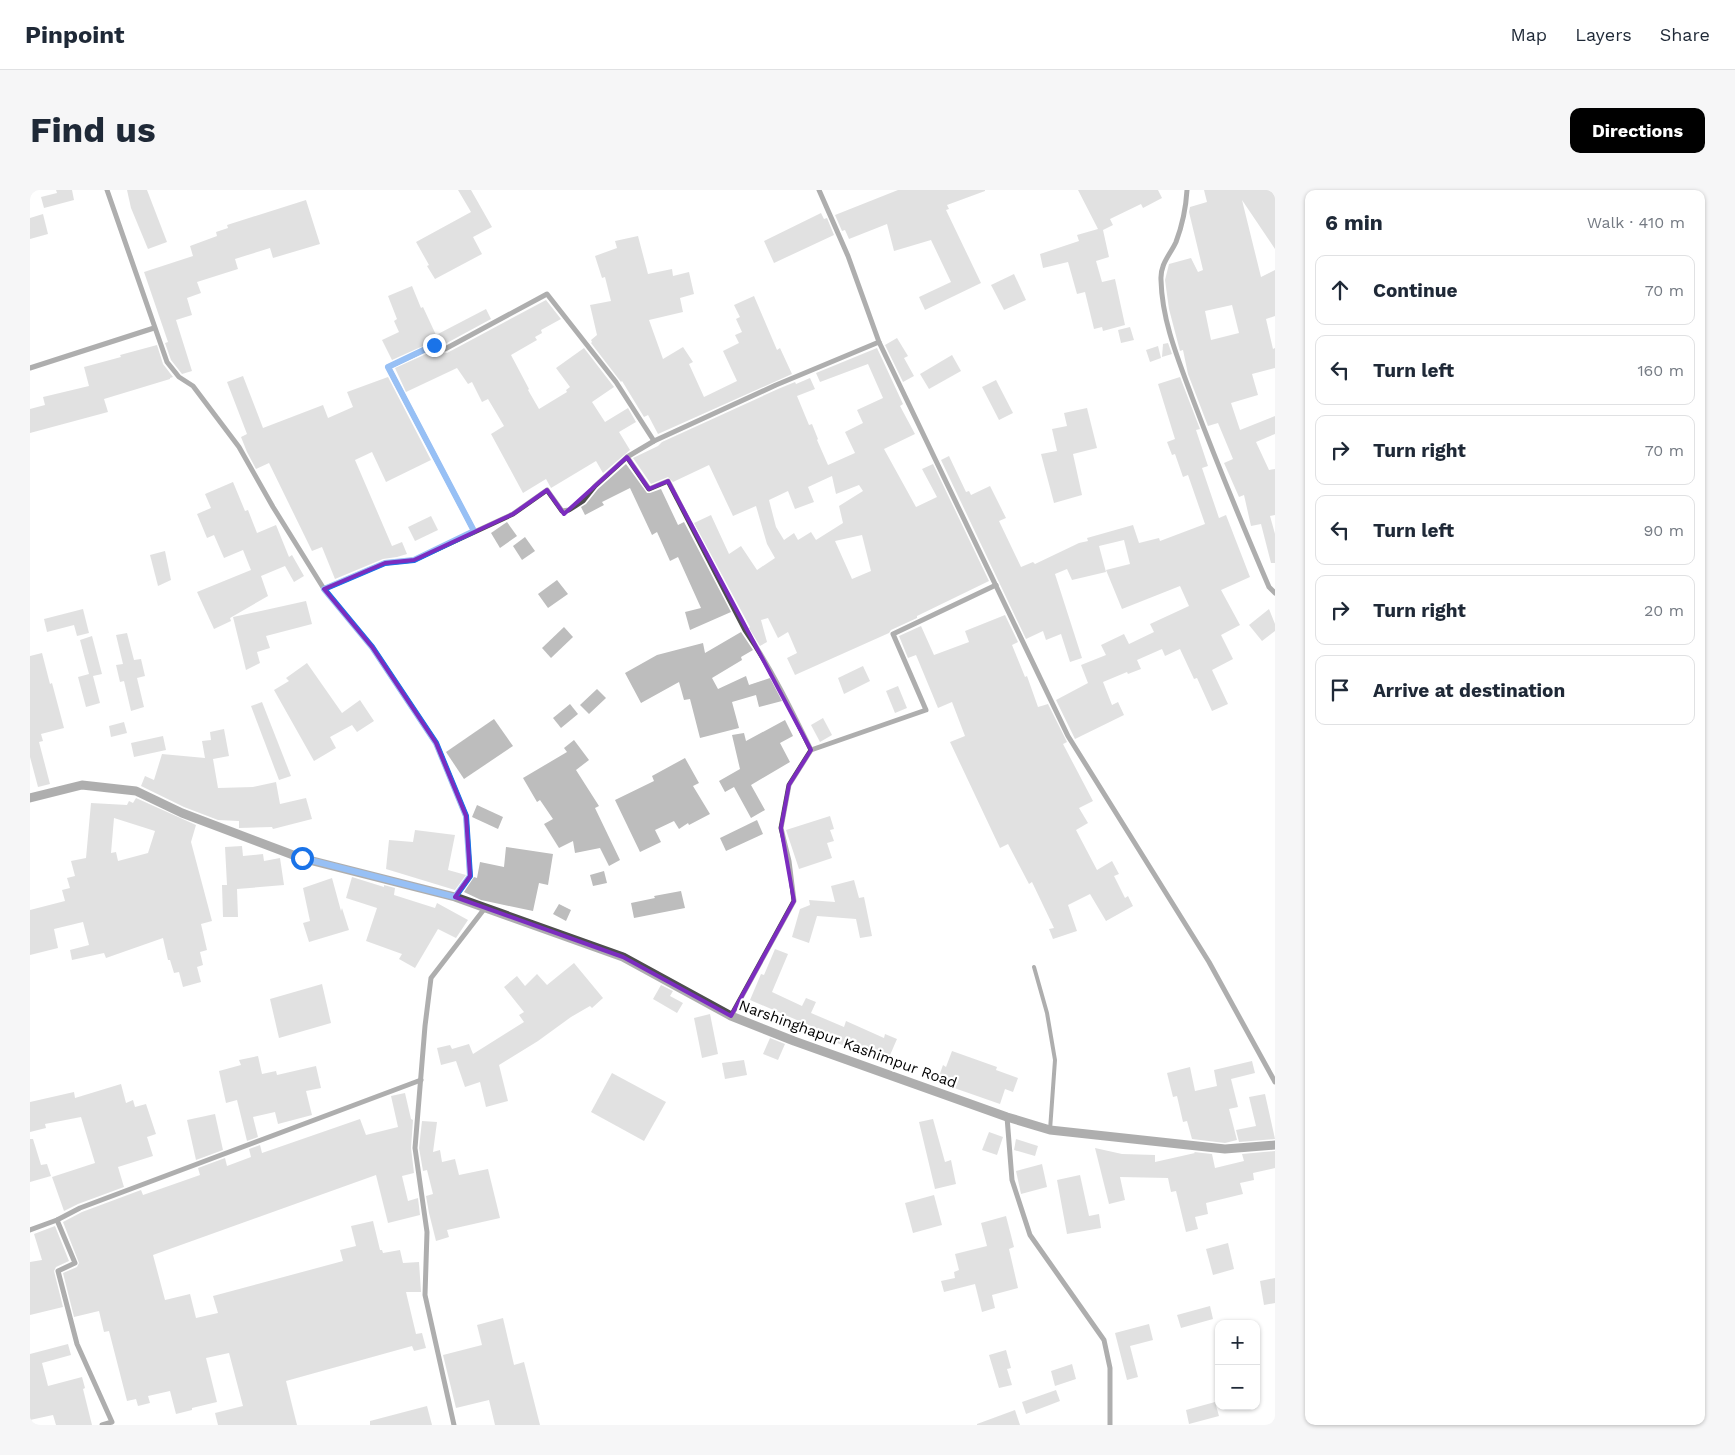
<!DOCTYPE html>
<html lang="en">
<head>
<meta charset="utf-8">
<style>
  body { margin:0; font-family:"Work Sans",sans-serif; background:#f6f6f7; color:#1f2937 }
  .controls { position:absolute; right:15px; bottom:15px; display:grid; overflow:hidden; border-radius:10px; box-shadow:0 1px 4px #0004 }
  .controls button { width:45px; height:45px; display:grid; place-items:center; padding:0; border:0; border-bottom:1px solid #e0e1e3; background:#fff; color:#1f2937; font:25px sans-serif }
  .stop { position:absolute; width:15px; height:15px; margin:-11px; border:4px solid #1a73e8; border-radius:50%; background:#fff }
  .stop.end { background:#1a73e8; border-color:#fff; box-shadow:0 1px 5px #0008 }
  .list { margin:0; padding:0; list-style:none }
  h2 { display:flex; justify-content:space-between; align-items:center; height:65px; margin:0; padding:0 20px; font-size:21px }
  h2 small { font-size:16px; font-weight:400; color:#747a83 }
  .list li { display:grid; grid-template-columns:32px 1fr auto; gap:15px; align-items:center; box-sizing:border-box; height:70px; margin:0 10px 10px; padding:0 10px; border:1px solid #e0e1e3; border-radius:10px }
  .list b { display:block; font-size:19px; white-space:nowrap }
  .list em { font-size:16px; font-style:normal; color:#747a83 }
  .icon { flex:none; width:28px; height:28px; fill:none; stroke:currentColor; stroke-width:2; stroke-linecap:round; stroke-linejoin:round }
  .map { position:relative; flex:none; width:1245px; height:1235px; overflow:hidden; border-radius:10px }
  header { display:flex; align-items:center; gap:30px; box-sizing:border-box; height:70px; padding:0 25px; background:#fff; border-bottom:1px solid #e0e1e3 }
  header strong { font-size:24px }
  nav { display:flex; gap:28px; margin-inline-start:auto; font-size:18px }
  .intro { display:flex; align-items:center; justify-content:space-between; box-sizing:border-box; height:120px; padding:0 30px }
  h1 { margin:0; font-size:35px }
  .button { padding:12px 22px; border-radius:10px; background:#000; color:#fff; font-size:18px; font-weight:700 }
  main { display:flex; gap:30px; padding:0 30px }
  aside { flex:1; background:#fff; border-radius:10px; box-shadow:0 1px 4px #0004 }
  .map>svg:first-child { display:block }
  .building { fill:#bdbdbd; fill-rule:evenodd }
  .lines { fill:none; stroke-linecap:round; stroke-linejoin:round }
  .service { stroke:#4d4d4d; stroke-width:4 }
  .minor { stroke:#4d4d4d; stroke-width:5 }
  .tertiary { stroke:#4d4d4d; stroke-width:9 }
  .route { stroke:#1a73e8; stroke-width:6 }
  .marked { fill:none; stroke:#7b2cbf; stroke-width:4; stroke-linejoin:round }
  .labels { text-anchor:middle; stroke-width:4.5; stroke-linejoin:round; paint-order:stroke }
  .street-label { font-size:15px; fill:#000; stroke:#fff }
</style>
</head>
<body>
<header>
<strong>Pinpoint</strong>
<nav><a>Map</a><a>Layers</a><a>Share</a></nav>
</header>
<div class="intro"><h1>Find us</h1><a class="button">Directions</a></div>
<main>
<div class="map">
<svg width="1245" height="1235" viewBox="0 0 1245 1235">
  <rect width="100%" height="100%" fill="#fff"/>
  <!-- building -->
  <g class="building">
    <path d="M26,0H42L44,10L14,18L11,7L27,3Z"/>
    <path d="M97,0H117L137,52L118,59L101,18Z"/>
    <path d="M428,0H441L462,37L443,47L452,64L405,89L397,76L399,75L386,52L441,22Z"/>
    <path d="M868,0H955V1L917,15L919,19L916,20L951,93L895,120L889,107L921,92L901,50L864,61L857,34L819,49L815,40L812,41L805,25Z"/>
    <path d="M1048,0H1128L1132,8L1113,18L1111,14L1080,29L1083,35L1073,40L1079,67L1066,71L1072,92L1085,89L1095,135L1073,141L1072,137L1064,139L1055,102L1047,104L1038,72L1013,78L1010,64L1049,51L1047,45L1068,39Z"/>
    <path d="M1174,0H1245V59L1212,10L1231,87L1245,80V126L1236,129L1243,159L1245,158V178L1222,184L1228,205L1201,213L1210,240L1245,226V244L1226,252L1239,280L1245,279V325L1240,326L1245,344V373H1241L1231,334L1221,336L1214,305L1209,307L1194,273L1203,269L1188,233L1178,236L1158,184L1153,160L1150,161L1139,119L1135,90L1139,74L1161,68L1168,82L1173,80L1159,22L1160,17L1177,12ZM1202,115L1209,143L1181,150L1175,121Z"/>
    <path d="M276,10L290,54L243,68L240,58L205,69L208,79L167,92L171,103L157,108L162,125L146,130L162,181L152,184L141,170L135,153L138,152L114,82L163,66L160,56L187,46L186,42L198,38L197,35Z"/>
    <path d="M791,23L794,29L797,28L804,45L744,73L734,51Z"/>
    <path d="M13,24L18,44L0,49V28Z"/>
    <path d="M608,46L618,84L642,79L643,86L659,82L664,104L650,108L653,122L619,130L633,169L653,157L663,172L659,174L674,207L707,191L693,161L709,153L705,145L712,142L706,129L710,127L704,115L724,106L747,160L750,158L762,184L628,244L618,225L614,227L592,191L591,192L561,153L562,152L561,150L567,145L560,115L581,111L575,87L572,88L565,66L587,58L585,51Z"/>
    <path d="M984,84L996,110L974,120L961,95Z"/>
    <path d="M382,96L391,118L393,117L406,145L456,119L461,129L415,154L404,151L362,170L352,150L369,142L364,131L367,129L358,106Z"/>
    <path d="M516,110L531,129L511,140L512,143L505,147L507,150L481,165L499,199L498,200L509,219L537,202L536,200L540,197L526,178L554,158L584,197L562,212L575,232L598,218L606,232L589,242L600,260L573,283L566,271L521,298L516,289L493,303L461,244L474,236L458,209L452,212L442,192L438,194L427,178L376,202L365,178L405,160L417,163Z"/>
    <path d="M1100,137L1104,150L1091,153L1088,140Z"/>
    <path d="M867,148L878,166L874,168L884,186L873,192L855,155Z"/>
    <path d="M1138,153L1142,164L1132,167L1133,154Z"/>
    <path d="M127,155L133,174L143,187L140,188V189L74,209L78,222L0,243V219L15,215L13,207L59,196L54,177L91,167L90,165Z"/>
    <path d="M1128,156L1131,168L1120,172L1116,160Z"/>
    <path d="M847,158L873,214L870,216L885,244L854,259L886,317L907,307L892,279L903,274L959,391L887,426V428L861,440L859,443L765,485L757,468L767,463L758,442L748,448L738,428L731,430L737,452L730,456L719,438L720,437L664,333L681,325L699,364L711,356L727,380L745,368L737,354L726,316L703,326L679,275L643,292L638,287L621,294L603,268L628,256L632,252L748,199L765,192L766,194L780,188L785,199L767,206L779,235L782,234L788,249L787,250L798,275L825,263L815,242L833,233L827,220L853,208L838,174L790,192L786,183ZM802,286L806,304L829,295L833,301L809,316L813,333L786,350L781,342L768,350L764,343L754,350L746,337L739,310L758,301L765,319L784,312L778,297ZM832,345L841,381L822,389L805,351Z"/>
    <path d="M922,165L931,181L899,199L890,184Z"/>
    <path d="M213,186L233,238L293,215L298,228L323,217L317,202L358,187L401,270L356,292L342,262L325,270L362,356L372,352L377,364L367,367L353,369L305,389L292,357L282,361L239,273L226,279L217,262L211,247L217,244L197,192Z"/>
    <path d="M1150,187L1170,239L1166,240L1178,276L1172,278L1189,328L1196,325L1220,387L1191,400L1210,435L1191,445L1203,469L1182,480L1198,514L1182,521L1167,488L1164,489L1150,459L1135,466L1132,459L1107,470L1111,479L1098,484L1097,482L1073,492L1082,515L1088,512L1094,525L1045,549L1026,510L1058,493L1051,475L1076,465L1071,455L1094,444L1099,454L1124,442L1120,434L1159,416L1150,396L1092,419L1076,380L1100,374L1094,350L1069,356L1076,382L1042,390L1037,379L1025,384L1052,468L1040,472L1031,444L1016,450L1013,441L996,449L911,270L919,266L936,302L939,301L941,305L960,296L976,328L969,331L991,377L1003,372L1005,374L1049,353L1058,351L1057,348L1103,335L1109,353L1129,348L1130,351L1175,334L1158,285L1153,287L1145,264L1142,265L1137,252L1145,249L1128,194Z"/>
    <path d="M966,190L983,223L969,230L952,197Z"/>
    <path d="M1057,218L1067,258L1043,264L1052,305L1024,313L1011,264L1027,261L1022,239L1037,236L1034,223Z"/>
    <path d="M596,274L617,303H620L631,299L648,335L654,332L701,422L660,440L655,422L671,418L648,367L640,371L627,342L622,345L600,298L572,312L574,315L555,325L551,317L556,314L568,299Z"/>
    <path d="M203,292L215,321L218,320L227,343L246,335L259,367L262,365L274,386L264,392L255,376L231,386L238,406L200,428L201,431L184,439L167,402L221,380L213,360L194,368L184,345L177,348L167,324L181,318L175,304Z"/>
    <path d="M401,326L408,340L385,351L378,337Z"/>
    <path d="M477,332L487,346L470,358L461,343Z"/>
    <path d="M495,347L505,361L492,370L483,356Z"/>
    <path d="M135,361L141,390L128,396L120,365Z"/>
    <path d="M527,390L538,404L518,418L508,404Z"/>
    <path d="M276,411L282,434L236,446L240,458L227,462L230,473L216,480L203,427Z"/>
    <path d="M53,419L59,443L47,446L44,435L17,442L14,429Z"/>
    <path d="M1239,419L1245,434V441L1232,451L1219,435Z"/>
    <path d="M975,425L988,452L982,455L995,487L997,486L1008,517L1018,514L1037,552L1033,554L1063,611L1049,618L1058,633L1046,640L1067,680L1082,671L1089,684L1084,686L1095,708L1098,706L1103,716L1076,731L1060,704L1038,715L1047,741L1023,749L1019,739L1024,738L1002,692L999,694L978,654L970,658L920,552L935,546L922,512L908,518L886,465L878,468L869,446L891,436L904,465L939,452L935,441Z"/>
    <path d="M534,437L543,447L521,468L512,458Z"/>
    <path d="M711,442L723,460L711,467L712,470L682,488L688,499L716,486L719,495L740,488L752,511L729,517L726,505L702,512L709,538L670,548L660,509L654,510L649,492L611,513L595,483L627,465L673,453L675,463Z"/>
    <path d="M97,443L104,470L111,469L115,486L107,488L114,517L101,521L94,491L90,492L86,475L93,474L86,445Z"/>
    <path d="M62,446L72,484L63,486L70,513L56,517L48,487L59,484L50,450Z"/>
    <path d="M12,463L20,494L22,493L34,538L11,544L13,551L9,552L20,594L8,597L0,567V466Z"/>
    <path d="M277,473L312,523L330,510L344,531L327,542L322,535L300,547L306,558L284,571L244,500L259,491L256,488Z"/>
    <path d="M833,476L840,491L814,504L808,488Z"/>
    <path d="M868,496L877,518L865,523L856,501Z"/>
    <path d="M567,499L576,508L559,524L550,515Z"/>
    <path d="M232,512L261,586L249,590L221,516Z"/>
    <path d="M540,514L548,524L531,538L523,528Z"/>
    <path d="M793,528L802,545L790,552L781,535Z"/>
    <path d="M464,529L483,556L434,589L416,562Z"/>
    <path d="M755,530L763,546L750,553L760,572L721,595L735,620L721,628L704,597L695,602L689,591L710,579L702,545L714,543L716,551Z"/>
    <path d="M94,532L97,543L81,547L79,536Z"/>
    <path d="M194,539L199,566L183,569L188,598L223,597L246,592L250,614L276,608L282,629L243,639L242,637L209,638V631L188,630L154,617L111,596L115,586L124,590L132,564L175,568L172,551L181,550L180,542Z"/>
    <path d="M133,546L136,560L104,567L101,553Z"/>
    <path d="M544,550L559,570L546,580L569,616L565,618L590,670L579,676L570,658L545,663L543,651L529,658L514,634L523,629L510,610L507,612L493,588L537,562L534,558Z"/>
    <path d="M655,568L669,593L663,596L680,624L659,635L658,633L649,639L644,631L625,640L631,652L610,662L585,610L624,591L622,586Z"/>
    <path d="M106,608L166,635L161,652L182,731L171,734L177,760L170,762L173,775L167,777L171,792L153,797L149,782L144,783L140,770H138L133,748L76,768L74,763L42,770L40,760L59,755L53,732L24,739L28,758L0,765V720L35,711L32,700L40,698L37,688L45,686L41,671L56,668L61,613L97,615L99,611L103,613ZM84,628L125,641L118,663L88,671L86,662L81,663Z"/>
    <path d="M447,615L473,627L468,639L442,627Z"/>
    <path d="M800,626L804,639L800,640L804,651L797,653L802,668L769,679L756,640Z"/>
    <path d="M727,630L733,644L696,661L690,648Z"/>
    <path d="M385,640L425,645L418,680L436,685L425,700L356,679L359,650L383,652Z"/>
    <path d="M212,656L213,666L233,664L234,671L250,668L254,695L207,699L208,727H193L192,695H197L195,657Z"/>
    <path d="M476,657L523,664L518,695L509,693L503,721L451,710L434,702L444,687L447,688L450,672L474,677Z"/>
    <path d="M574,681L577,693L563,696L560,685Z"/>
    <path d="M322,687L354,697V695L365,698L364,705L405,718L407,713L438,730L426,748L408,739L385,778L369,769L372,764L336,751L347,718L316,708Z"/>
    <path d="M302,688L311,721L312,718L319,740L279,752L273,733L280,731L273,698Z"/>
    <path d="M824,690L829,708L834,707L842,746L830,748L826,729L787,726L779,753L762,747L770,719L780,715L779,710L805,712L801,696Z"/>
    <path d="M651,701L655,718L604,728L601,713L625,708L624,706Z"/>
    <path d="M529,714L541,720L536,731L523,724Z"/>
    <path d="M745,759L758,764L742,802L772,816L776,808L786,812L781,823L814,837L816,831L854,848L855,844L867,849L857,872L807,853L809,848L720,810L731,784L734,785Z"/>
    <path d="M544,773L573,808L562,818L560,816L541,827L508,851L469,875L478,911L456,917L450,892L435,897L426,871L411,875L407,858L420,855L422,859L439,854L443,864L494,832L489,825L494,822L474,797L487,786L495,796L507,784L517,795Z"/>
    <path d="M292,794L301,833L249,848L240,809Z"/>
    <path d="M631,795L643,801L640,806L653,813L647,823L623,809Z"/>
    <path d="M680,824L688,864L672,868L664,828Z"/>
    <path d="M740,848L755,854L748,870L733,864Z"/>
    <path d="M922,861L967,877L966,880L988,888L983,902L975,899L970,914L907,892L913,875L916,877Z"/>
    <path d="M228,866L232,884L246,881L247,885L286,876L291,898L276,901L282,925L248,934L245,922L223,927L228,947L217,951L207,910L196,913L189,881L211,875L209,870Z"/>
    <path d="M714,870L717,885L695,889L692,873Z"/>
    <path d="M1222,871L1225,883L1201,889L1208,917L1199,919L1207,950L1195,953L1162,949L1157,931L1153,932L1147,906L1143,907L1137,883L1160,877L1165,901L1187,896L1184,880Z"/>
    <path d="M582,883L636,912L614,951L561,922Z"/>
    <path d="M91,894L96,913L103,910L105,917L116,914L126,944L117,947L123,966L88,977L94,997L48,1014L34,1021L22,987L65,973L51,927L15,934L16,938L0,942V912L44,902L45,908Z"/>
    <path d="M375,903L381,929L383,930L381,958L384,983L372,986L378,1011L388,1008L390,1025L358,1033L346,985L123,1065L135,1110L160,1104L166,1128L188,1123L183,1106L313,1071L310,1060L326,1056L321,1036L343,1031L350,1060H352L353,1063L370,1060L373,1073L389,1072L391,1102H376L386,1144L392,1143L396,1158L384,1161L382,1156L256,1191L267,1235H188L185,1223L213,1216L199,1163L176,1168L187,1212L162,1218V1220L146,1224L140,1201L118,1206L120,1213L108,1216L106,1209L97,1211L79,1141L74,1142L69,1121L44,1127L33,1083L47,1077L49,1073L33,1032L52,1022L111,1000L113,1005L170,985L168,978L195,968L197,976L221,967L219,959L230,955L232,963L330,929L336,945L368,937L361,906Z"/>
    <path d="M1235,904L1245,949L1209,952L1206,940L1226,936L1219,907Z"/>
    <path d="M185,924L193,960L166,970L157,930Z"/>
    <path d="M903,929L915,972L921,970L926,994L905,999L889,932Z"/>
    <path d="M392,931L407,932L403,962L410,960L412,972L425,969L429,985L458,979L470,1028L417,1040L419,1047L406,1051L399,1023L396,1006L403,1004L397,980L393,981L389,958Z"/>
    <path d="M959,942L973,947L967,965L952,960Z"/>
    <path d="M0,949H3L11,975L17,974L21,986L0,992Z"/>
    <path d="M986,949L1008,956L1005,966L984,960Z"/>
    <path d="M1065,958L1092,964L1125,965V972L1165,963L1164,962L1182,964L1185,978L1214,971L1212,964L1245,961V978L1223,983L1224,990L1210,993L1213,1004L1176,1013L1178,1024L1165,1027L1168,1039L1156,1042L1146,1001L1141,1002L1138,988L1090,987L1095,1010L1079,1014Z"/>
    <path d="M1012,974L1017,997L991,1004L986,981Z"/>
    <path d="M1050,985L1059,1026L1069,1024L1071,1038L1037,1044L1027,990Z"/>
    <path d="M904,1005L912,1035L883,1043L875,1013Z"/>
    <path d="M976,1026L984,1057L979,1059L988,1098L962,1105L965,1118L952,1122L945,1094L914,1102L911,1091L925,1088L924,1082L929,1080L925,1064L957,1056L951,1033Z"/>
    <path d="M25,1036L39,1071L26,1077L24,1081L33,1117L0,1125V1072L12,1070L4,1044Z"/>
    <path d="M1198,1053L1204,1079L1183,1085L1176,1059Z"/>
    <path d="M1245,1088V1113L1234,1115L1230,1091Z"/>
    <path d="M1180,1116L1183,1129L1151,1138L1147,1125Z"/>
    <path d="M473,1128L484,1175L494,1172L510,1235H465L459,1210L426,1218L413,1165L452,1155L447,1135Z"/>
    <path d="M1119,1134L1123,1150L1100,1156L1108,1187L1097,1190L1085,1143Z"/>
    <path d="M38,1154L41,1165L12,1173L18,1196L52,1187L55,1198L53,1199L62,1235H26L23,1225L0,1230V1164Z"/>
    <path d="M976,1160L981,1178L977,1179L982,1195L969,1198L959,1165Z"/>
    <path d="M1042,1174L1046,1189L1025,1196L1021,1181Z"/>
    <path d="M1026,1200L1030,1211L996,1224L992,1212Z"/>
    <path d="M1185,1212L1189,1226L1159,1234L1156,1220Z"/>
    <path d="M397,1216L402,1235H340V1231Z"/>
    <path d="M985,1220L990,1235H947V1234Z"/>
  </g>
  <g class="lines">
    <!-- service -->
    <path class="service" d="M1004,777L1017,823L1025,870L1020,940"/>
    <!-- minor -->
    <g class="minor">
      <path d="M77,0L137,172L149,187L163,196L209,257L243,317L294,399L342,457L406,553L436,626L440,686L425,707"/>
      <path d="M789,0L818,66L849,152"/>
      <path d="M1157,0C1156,17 1152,36 1146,52C1140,65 1130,74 1131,90C1132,131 1148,169 1162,207C1186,271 1212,334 1239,397L1245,403"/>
      <path d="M0,178L124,138"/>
      <path d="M597,267L619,299L638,291L715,440C741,478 761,519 781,560L759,595L751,638L759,671L764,711L701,826"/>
      <path d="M444,341L358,177L405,155L415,159L517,104L586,192L624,251"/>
      <path d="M294,399L355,373L384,370L483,324L517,300L532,321L539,320L553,311L565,296L597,267L624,251L746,195L849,152L1038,546L1179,772L1245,892"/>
      <path d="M781,560L896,520L863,444L966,395"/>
      <path d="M977,927L982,990L1000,1045L1074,1150L1080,1178V1235"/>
      <path d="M27,1030L45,1073L28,1081L47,1154L82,1232L72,1235"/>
      <path d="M0,1040L27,1030L50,1018L391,890"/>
      <path d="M424,1235L395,1105L397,1042L385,958L395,836L401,788L455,718"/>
    </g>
    <!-- tertiary -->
    <path class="tertiary" d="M0,608L52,595L106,601L152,623L271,668L425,707L593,767L701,826L764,851L977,927L1020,940L1195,959L1245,955"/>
  </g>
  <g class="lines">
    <!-- route -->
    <path class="route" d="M272,668L425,707L440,686L436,626L406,553L342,457L294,399L355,373L384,370L444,341L358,177L404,155"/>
  </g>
  <!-- marked area -->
  <path d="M0 0H1245V1235H0ZM597,267L619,299L638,291L781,560L759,595L751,638L764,711L701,826L593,767L425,707L440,686L436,626L406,553L342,457L294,399L355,373L384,370L483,324L517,300L534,324Z" fill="#fff" fill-opacity=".55" fill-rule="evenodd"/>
  <path class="marked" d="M597,267L619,299L638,291L781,560L759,595L751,638L764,711L701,826L593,767L425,707L440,686L436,626L406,553L342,457L294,399L355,373L384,370L483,324L517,300L534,324Z"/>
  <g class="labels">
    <!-- street labels -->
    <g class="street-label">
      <text transform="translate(818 854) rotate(20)" y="5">Narshinghapur Kashimpur Road</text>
    </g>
  </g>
</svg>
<div class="controls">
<button>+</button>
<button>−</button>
</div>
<div class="stop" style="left:272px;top:668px"></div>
<div class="stop end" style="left:404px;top:155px"></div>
</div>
<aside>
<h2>6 min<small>Walk · 410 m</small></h2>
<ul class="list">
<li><svg class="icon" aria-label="ahead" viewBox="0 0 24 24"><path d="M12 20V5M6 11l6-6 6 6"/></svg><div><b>Continue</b></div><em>70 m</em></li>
<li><svg class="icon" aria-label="left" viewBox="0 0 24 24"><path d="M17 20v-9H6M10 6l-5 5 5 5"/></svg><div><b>Turn left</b></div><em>160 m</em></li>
<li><svg class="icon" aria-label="right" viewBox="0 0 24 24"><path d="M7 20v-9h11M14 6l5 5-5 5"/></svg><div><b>Turn right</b></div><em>70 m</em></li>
<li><svg class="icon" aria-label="left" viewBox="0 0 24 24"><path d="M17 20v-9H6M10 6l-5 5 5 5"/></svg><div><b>Turn left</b></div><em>90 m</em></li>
<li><svg class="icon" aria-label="right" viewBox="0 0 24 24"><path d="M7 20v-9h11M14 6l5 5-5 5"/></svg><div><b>Turn right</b></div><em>20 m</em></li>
<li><svg class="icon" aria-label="arrive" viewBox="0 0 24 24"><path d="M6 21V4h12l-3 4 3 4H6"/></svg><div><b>Arrive at destination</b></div></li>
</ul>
</aside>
</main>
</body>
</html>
